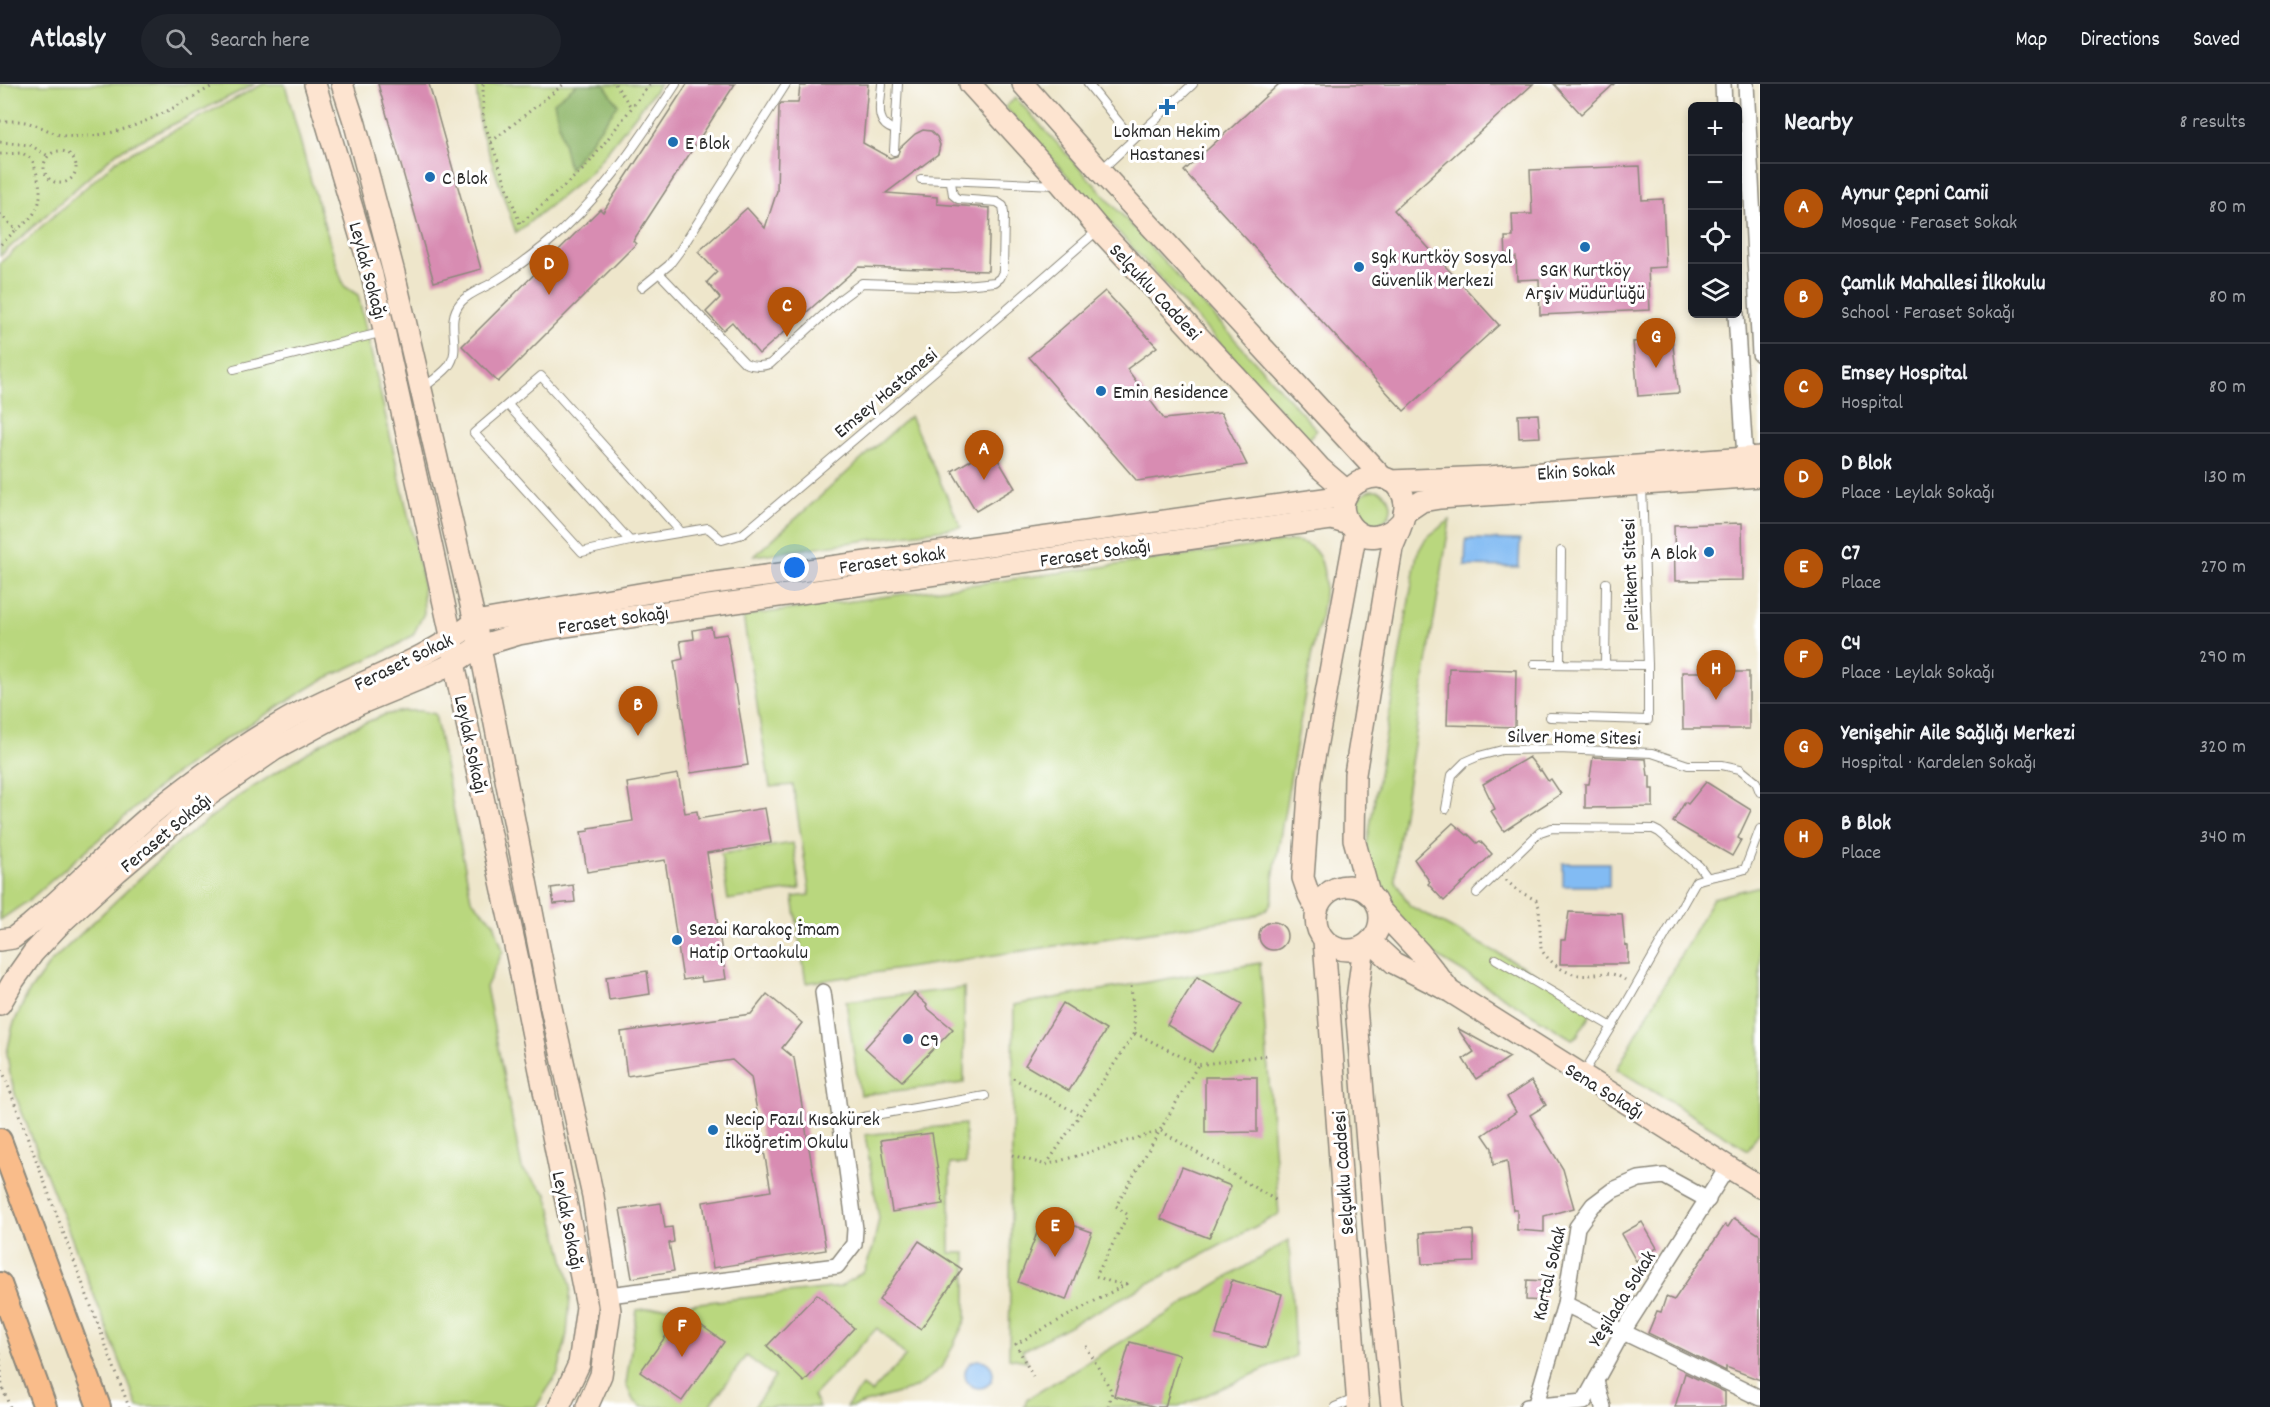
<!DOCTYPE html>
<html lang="en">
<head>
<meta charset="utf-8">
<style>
  body { margin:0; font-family:Dekko,sans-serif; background:#20242c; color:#f1f3f6 }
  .controls { position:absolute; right:18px; top:18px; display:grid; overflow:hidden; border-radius:9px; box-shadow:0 3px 9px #0003 }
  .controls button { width:54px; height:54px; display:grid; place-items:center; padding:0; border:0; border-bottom:2px solid #363941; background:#171b24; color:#f1f3f6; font:30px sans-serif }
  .you { position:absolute; left:795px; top:484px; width:21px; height:21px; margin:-15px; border:4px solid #fff; border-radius:50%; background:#1a73e8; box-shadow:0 0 0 9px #1a73e833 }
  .badge { display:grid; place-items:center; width:39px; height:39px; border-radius:50%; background:#b45309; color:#fff; font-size:20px; font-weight:700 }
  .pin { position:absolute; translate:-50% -50px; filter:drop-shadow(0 2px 3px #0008) }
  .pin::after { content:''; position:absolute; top:32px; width:21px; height:18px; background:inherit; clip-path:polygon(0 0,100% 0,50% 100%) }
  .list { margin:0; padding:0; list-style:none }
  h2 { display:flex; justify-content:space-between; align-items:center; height:78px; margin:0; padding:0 24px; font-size:26px }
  h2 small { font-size:20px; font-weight:400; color:#9ea1a6 }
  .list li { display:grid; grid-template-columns:39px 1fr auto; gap:18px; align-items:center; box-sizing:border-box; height:90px; padding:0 24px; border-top:2px solid #363941 }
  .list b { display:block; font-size:22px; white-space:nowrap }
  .list p { margin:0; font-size:20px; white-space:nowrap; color:#9ea1a6 }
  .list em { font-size:20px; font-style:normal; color:#9ea1a6 }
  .icon { flex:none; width:33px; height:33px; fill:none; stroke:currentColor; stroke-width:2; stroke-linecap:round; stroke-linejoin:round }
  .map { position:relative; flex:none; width:1760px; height:1323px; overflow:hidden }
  header { display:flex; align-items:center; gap:36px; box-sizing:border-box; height:84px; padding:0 30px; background:#171b24; border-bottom:2px solid #363941 }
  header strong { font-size:28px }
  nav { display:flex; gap:33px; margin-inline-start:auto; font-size:21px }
  .search { width:420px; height:54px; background:#20242c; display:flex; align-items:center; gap:15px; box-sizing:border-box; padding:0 21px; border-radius:33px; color:#9ea1a6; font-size:22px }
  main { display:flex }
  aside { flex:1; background:#171b24 }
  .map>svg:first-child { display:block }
  .green { fill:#b9d77e; stroke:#728154; stroke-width:1.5 }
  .forest { fill:#92b86d; stroke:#5e724c; stroke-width:1.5 }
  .water { fill:#82bbf3; stroke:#56738f; stroke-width:1.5 }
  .building { fill:#d88cb2 }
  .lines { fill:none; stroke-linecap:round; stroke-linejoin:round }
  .lane-casing { stroke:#8c887b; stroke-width:10 }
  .street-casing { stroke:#8c887b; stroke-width:18 }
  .secondary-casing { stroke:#8c887b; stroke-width:24 }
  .primary-casing { stroke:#8c887b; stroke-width:26 }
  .path { stroke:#8c887b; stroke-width:3; stroke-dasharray:1.5 4.5; stroke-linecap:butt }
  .lane { stroke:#fff; stroke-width:8 }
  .street { stroke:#fff; stroke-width:15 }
  .secondary { stroke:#fde4d0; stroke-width:21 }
  .primary { stroke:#f9bc8a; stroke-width:22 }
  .poi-dot { fill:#1f6fb2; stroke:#fff; stroke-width:2 }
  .labels { text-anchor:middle; stroke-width:6; stroke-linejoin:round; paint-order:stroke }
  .poi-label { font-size:20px; fill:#2b2b2b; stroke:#fff; text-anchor:start }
  .street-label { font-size:20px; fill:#2b2b2b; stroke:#fff }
</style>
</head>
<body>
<header>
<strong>Atlasly</strong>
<div class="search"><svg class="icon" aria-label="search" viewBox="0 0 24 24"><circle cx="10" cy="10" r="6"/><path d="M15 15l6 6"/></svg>Search here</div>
<nav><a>Map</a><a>Directions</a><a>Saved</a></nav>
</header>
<main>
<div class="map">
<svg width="1760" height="1323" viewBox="0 0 1760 1323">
  <rect width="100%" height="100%" fill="#fff"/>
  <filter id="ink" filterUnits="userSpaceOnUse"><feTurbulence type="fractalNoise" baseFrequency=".0167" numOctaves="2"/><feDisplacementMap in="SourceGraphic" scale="12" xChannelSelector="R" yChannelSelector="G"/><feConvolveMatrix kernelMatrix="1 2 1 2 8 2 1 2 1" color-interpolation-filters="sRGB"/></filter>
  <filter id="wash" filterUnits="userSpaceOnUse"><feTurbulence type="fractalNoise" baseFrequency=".008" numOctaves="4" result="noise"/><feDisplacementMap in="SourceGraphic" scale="24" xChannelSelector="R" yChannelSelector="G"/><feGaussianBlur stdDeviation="1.35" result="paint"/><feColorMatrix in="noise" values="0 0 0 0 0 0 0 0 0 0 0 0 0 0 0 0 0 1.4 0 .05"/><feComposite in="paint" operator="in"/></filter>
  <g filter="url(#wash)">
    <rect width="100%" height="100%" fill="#eee6cb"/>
    <!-- green -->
    <g class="green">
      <path d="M0,0H255L117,68L0,172Z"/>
      <path d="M263,0H285L311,97L340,191L344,202L358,211L422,492L424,529L413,551L394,563L322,596L216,661L168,695L28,817L0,836V179L117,76Z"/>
      <path d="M476,0H660L590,89L516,149L480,43Z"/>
      <path d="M1016,14L1317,346L1307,356L1005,23Z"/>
      <path d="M910,332L961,443L754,472Z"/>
      <circle cx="1374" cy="423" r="17"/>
      <path d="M1450,436L1397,766L1395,797L1410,822L1524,883L1594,925L1577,952L1572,955L1391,844L1363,783L1417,470L1426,454Z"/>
      <path d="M1290,457C1340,457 1324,527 1314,558L1273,794C1273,818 1275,824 1251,833L806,899L793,813L810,811L793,701L770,703L743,532Z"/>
      <path d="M404,627H421L435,630L471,815L494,839L503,867L486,903L522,1085L547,1110L571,1202L567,1250L558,1289L536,1323H138L16,1013L10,991L7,969L13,941L27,911L50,879L176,760L239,712L335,651L384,631Z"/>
      <path d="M793,759L800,805L728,816L721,770Z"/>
      <path d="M1760,802V1046L1748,1066L1617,985L1713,814Z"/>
      <path d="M1260,879L1279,1130L1022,1267L1027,1277L1009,1274L1014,921Z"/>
      <path d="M964,904V999L860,1011L846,917Z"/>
      <path d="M965,1040L966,1080H950V1169H966V1235L943,1282L918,1303L852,1323H846L862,1302L871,1309L906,1272L877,1244L813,1312L819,1323H754L775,1293L746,1272L709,1323H642L633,1316L626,1300L637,1226L840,1203L864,1187L873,1164L879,1134L865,1051Z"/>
      <path d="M1289,1156L1295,1272L1179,1323H1024L1027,1315Z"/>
    </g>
    <!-- forest -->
    <path class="forest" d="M577,0H604L618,21L569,85L554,18Z"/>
    <!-- water -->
    <g class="water">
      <path d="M1466,455L1520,456L1519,483L1465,482Z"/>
      <rect x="1563" y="779" width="46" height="23"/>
      <circle cx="979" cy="1290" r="14"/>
    </g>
    <g id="blocks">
      <!-- building -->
      <g class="building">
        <path d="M378,0H429L481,185L434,198Z"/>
        <path d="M687,0H735L633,157L636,160L498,298L462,262L600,125L603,128Z"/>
        <path d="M806,0H868L863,59L890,74L897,72L900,64L915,50L923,46L931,47L937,53L940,61L938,70L886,109L937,113V120L990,124L988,187L858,183L759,270L732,238L723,246L706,228L720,214L707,198L717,188L698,168L747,124L765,144L777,107L779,22L781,19H798L800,2H806Z"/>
        <path d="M1279,0H1533L1394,126L1499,241L1404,327L1184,87Z"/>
        <path d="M1554,0H1614L1581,30Z"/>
        <path d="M1640,82L1642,116L1663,115L1666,183L1648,184L1650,226L1540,231L1539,195L1517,196L1516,173L1506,174L1505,153H1513L1512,130H1532L1530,86Z"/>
        <path d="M1105,207L1157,263L1127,285L1164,335L1221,329L1247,381L1137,397L1029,273Z"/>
        <path d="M1672,254L1679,309L1638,312L1633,258Z"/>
        <path d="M1538,330L1540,353L1519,354L1518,331Z"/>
        <path d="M991,364L1015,404L976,427L952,387Z"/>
        <path d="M1742,439L1743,496L1675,497L1674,441Z"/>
        <path d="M711,543L713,552L727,550L748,681L691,689L674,577L683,575L680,557L694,555L693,546Z"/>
        <path d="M1449,584L1516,586L1515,643L1447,641Z"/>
        <path d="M1682,588H1749V645H1683Z"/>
        <path d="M1529,673L1540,687L1541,686L1548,697L1551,695L1561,710L1504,747L1491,727L1495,725L1483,700Z"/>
        <path d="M1593,673L1646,675L1648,692H1650V705H1653V723L1585,724V700H1589Z"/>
        <path d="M678,690L685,729L697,727L698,735L765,724L771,759L707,769L726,895L702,898L701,893L683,896L665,776L587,788L581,748L589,747V744L633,737L627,699Z"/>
        <path d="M1706,698L1751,726L1738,754L1741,756L1732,772L1673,738L1685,718L1688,720Z"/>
        <path d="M1453,739L1467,751L1468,750L1477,759L1480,757L1492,770L1444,817L1428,800L1430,798L1414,775Z"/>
        <path d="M573,801L575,818L554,820L551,804Z"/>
        <path d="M1569,828L1622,830L1625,861L1628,862V880H1560L1561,856H1565Z"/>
        <circle cx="1273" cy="852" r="14"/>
        <path d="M647,887L650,910L609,916L606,893Z"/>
        <path d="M1197,893L1242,920L1212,968L1167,941Z"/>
        <path d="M914,909L927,921L926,923L953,945L902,997L865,964Z"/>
        <path d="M767,910L802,939L782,964L794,974L826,1166L713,1184L703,1118L771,1107L751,993L732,976L627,992L621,948L751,930Z"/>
        <path d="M1063,919L1106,946L1069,1007L1025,981Z"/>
        <path d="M1457,944L1510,973L1476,995L1463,975L1474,968Z"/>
        <path d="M1205,993H1257V1048L1205,1049Z"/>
        <path d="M1531,997L1546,1021L1530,1031L1563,1085L1574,1124L1544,1132V1148L1517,1146V1126H1513L1507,1077L1493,1081L1492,1064L1483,1051L1516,1028L1507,1013Z"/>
        <path d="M932,1049L943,1120L892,1128L881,1056Z"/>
        <path d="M1182,1083L1231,1102L1209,1154L1161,1135Z"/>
        <path d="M661,1119L665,1144L672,1143L674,1158L669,1159L674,1187L632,1194L620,1125Z"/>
        <path d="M1044,1131L1092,1148L1066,1216L1018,1198Z"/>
        <path d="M1734,1134L1760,1151V1296L1726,1283V1287L1648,1249L1657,1227L1661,1228L1666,1213L1674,1216L1725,1141L1728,1143Z"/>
        <path d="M1642,1138L1657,1164L1636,1177L1621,1150Z"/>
        <path d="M1473,1146L1474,1178L1422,1180L1420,1149Z"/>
        <path d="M919,1157L962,1185L921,1245L879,1216Z"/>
        <path d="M1232,1196L1282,1210L1266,1264L1216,1251Z"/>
        <path d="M1527,1196L1545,1197L1544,1217L1526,1216Z"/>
        <path d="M817,1210L854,1244L804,1298L767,1262Z"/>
        <path d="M683,1228L724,1258L682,1317L640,1288Z"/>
        <path d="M1130,1258L1180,1271L1165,1323H1156L1114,1312Z"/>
        <path d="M1685,1289L1725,1308V1323H1675Z"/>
      </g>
    </g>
  </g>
  <g filter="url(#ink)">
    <use href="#blocks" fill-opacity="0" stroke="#8c887b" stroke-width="1.5"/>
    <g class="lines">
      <defs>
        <g id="lane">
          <path d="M882,0C881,18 873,40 895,46"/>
          <path d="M1088,0L1133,56"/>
          <path d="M894,67L898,0"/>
          <path d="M1101,86L1193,0"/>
          <path d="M921,95L1057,101"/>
          <path d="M659,189L745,279C754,283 761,283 770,280L842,214L862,199L954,202L995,198L1000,194L1003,188L1004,129L1003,122L997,118L958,115L953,111L951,98"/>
          <path d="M642,203L669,181L681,165L786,0"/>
          <path d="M234,285L384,248"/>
          <path d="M424,303C432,297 442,290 448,283C464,263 443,239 461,218C469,209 482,205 492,199C510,188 528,175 544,162C600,117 637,59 676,0"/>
          <path d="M508,321L630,457"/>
          <path d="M681,448L541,292L474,349L582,468L630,457L708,444L722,456L743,450L1010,223L1098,146"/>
          <path d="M1534,580L1648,581"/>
          <path d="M1560,580L1561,467"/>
          <path d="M1605,581L1606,499"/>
          <path d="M1550,633L1648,636V581L1642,401"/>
          <path d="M1446,725L1452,691L1465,678L1479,672L1502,666L1558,665L1652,669L1688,681H1722L1740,685L1756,698L1760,708"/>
          <path d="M1477,809L1540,748L1552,744L1653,745L1659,748L1699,782L1707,793"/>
          <path d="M1496,875L1612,943"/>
          <path d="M1583,990L1627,918L1696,797C1712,791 1728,791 1745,785L1760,745"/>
          <path d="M863,1033L985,1012"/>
          <path d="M1335,1323L1355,1315"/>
        </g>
        <g id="street">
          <path d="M1723,0L1724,22"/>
          <path d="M1746,0L1760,270"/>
          <path d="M1736,230L1745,374"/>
          <path d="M609,1211L837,1182L854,1160L855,1145L823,908"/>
          <path d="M1565,1220L1760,1314"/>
          <path d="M1596,1297L1603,1323"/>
          <path d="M1527,1323L1584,1318L1622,1249L1727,1084"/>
          <path d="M1535,1323L1565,1220L1577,1143L1593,1121L1613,1106L1639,1095L1664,1092L1708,1116"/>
        </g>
        <g id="secondary">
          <path d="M315,0L372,191L452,556L454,579L518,876L587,1223L579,1280L559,1323"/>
          <path d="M342,0L355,40L394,189L475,538L550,919L593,1112L610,1227L601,1291L587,1323"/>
          <path d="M970,0L1062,101L1099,145L1301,363L1320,384L1348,408"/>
          <path d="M1023,0L1100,87L1383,394"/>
          <path d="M1391,397L1488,393L1760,373"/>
          <path d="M1404,429L1422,417L1440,414L1760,392"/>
          <circle cx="1348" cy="834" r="32"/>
          <path d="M1369,810L1354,755L1355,690L1392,464C1397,451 1406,434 1405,420C1399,369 1320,399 1350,441C1364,460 1388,453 1401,438"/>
          <path d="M1379,825L1420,869L1447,903"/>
          <path d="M1317,826L1309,811L1303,794L1310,696L1356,447"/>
          <path d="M0,856L13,854L30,841C74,804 113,762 158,725C197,694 238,664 281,639C342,603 421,581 475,538L663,506L1346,412"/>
          <path d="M1324,856L1358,1323"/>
          <path d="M1370,857L1394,879L1451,908L1760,1103"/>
          <path d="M1364,862L1356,922L1375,1158L1392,1323"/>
          <path d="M0,920L14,896L33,869L60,840L118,787L199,718L274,666L359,620L427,592L454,579L479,562L519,550L558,543L1331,435L1349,440"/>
        </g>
        <g id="primary">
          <path d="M0,1056L99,1323"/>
          <path d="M0,1200L45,1323"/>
        </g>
      </defs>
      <!-- lane casing -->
      <use href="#lane" class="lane-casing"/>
      <!-- street casing -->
      <use href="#street" class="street-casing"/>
      <!-- secondary casing -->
      <use href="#secondary" class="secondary-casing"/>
      <!-- primary casing -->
      <use href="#primary" class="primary-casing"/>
      <!-- path -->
      <g class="path">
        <path d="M483,0V35L520,140L586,83L650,0"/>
        <path d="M615,0L631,23"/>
        <path d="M0,37C10,37 22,36 32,40C44,43 54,51 66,52C121,57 170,26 216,0"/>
        <path d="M0,58L30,61L48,72"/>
        <path d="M491,58L564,0"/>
        <circle cx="60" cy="83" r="16"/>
        <path d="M0,70L22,69L32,75C43,107 47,125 16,146"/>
        <path d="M0,130L16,146L0,161"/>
        <path d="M1506,796L1518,807L1536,816L1539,823L1541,865C1550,880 1570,894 1589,891C1603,889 1612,887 1625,896"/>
        <path d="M1135,949L1198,981L1267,971"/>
        <path d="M0,980L129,1323"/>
        <path d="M1013,994L1080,1031"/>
        <path d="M1012,1071L1046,1081L1135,949L1131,901"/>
        <path d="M1046,1081L1161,1047L1277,1117"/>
        <path d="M1086,1262L1112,1308L1108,1323"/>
        <path d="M0,1269L2,1303L10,1323"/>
        <path d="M1033,1293L1016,1260L1126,1200L1111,1198L1096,1192L1128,1131L1116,1122L1198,981"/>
      </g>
      <!-- lane -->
      <use href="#lane" class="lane"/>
      <!-- street -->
      <use href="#street" class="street"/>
      <!-- secondary -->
      <use href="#secondary" class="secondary"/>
      <!-- primary -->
      <use href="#primary" class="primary"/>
    </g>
  </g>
  <!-- markers -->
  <g class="poi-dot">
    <path d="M1164 14h6v6h6v6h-6v6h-6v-6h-6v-6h6z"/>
    <circle cx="673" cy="58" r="6"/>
    <circle cx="430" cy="93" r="6"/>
    <circle cx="1585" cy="163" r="6"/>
    <circle cx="1359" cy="183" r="6"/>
    <circle cx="1101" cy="307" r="6"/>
    <circle cx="1709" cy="468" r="6"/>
    <circle cx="677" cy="856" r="6"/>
    <circle cx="908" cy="955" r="6"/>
    <circle cx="713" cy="1046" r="6"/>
  </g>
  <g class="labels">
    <!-- poi labels -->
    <g class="poi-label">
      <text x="1167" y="53" text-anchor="middle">Lokman Hekim<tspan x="1167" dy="23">Hastanesi</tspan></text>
      <text x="685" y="65">E Blok</text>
      <text x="442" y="100">C Blok</text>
      <text x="1371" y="179">Sgk Kurtköy Sosyal<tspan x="1371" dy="23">Güvenlik Merkezi</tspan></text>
      <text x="1585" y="192" text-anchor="middle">SGK Kurtköy<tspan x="1585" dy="23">Arşiv Müdürlüğü</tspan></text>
      <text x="1113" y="314">Emin Residence</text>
      <text x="1697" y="475" text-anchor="end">A Blok</text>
      <text x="689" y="851">Sezai Karakoç İmam<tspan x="689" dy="23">Hatip Ortaokulu</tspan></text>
      <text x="920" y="962">C9</text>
      <text x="725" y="1041">Necip Fazıl Kısakürek<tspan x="725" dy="23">İlköğretim Okulu</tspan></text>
    </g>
    <!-- street labels -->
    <g class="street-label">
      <text transform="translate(369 186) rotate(75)" y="7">Leylak Sokağı</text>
      <text transform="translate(1156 207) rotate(47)" y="7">Selçuklu Caddesi</text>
      <text transform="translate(885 308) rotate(-40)" y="7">Emsey Hastanesi</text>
      <text transform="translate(1576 386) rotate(-4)" y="7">Ekin Sokak</text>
      <text transform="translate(1095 468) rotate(-8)" y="7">Feraset Sokağı</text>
      <text transform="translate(892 475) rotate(-8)" y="7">Feraset Sokak</text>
      <text transform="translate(1629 491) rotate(-92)" y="7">Pelitkent Sitesi</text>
      <text transform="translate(613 535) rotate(-8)" y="7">Feraset Sokağı</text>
      <text transform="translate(403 577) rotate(-26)" y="7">Feraset Sokak</text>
      <text transform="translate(1574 652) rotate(1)" y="7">Silver Home Sitesi</text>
      <text transform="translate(472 660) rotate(78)" y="7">Leylak Sokağı</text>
      <text transform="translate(165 748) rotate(-40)" y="7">Feraset Sokağı</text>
      <text transform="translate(1605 1006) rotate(32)" y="7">Sena Sokağı</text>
      <text transform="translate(1342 1089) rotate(-94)" y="7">Selçuklu Caddesi</text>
      <text transform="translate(569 1136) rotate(79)" y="7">Leylak Sokağı</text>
      <text transform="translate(1548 1189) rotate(-77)" y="7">Kartal Sokak</text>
      <text transform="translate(1621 1214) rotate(-58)" y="7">Yeşilada Sokak</text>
    </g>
  </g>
</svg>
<div class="controls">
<button>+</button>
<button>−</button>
<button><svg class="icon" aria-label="locate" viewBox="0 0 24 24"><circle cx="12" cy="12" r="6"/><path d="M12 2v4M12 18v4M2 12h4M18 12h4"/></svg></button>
<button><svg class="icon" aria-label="layers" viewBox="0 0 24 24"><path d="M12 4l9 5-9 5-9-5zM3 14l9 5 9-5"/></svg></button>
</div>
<div class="you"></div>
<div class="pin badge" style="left:984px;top:396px">A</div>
<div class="pin badge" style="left:638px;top:652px">B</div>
<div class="pin badge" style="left:787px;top:253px">C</div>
<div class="pin badge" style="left:549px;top:211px">D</div>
<div class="pin badge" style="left:1055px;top:1173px">E</div>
<div class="pin badge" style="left:682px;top:1273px">F</div>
<div class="pin badge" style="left:1656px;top:284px">G</div>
<div class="pin badge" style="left:1716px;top:616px">H</div>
</div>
<aside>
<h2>Nearby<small>8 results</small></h2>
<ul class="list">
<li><span class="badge">A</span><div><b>Aynur Çepni Camii</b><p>Mosque · Feraset Sokak</p></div><em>80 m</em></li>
<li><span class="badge">B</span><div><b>Çamlık Mahallesi İlkokulu</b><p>School · Feraset Sokağı</p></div><em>80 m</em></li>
<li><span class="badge">C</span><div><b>Emsey Hospital</b><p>Hospital</p></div><em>80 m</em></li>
<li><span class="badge">D</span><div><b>D Blok</b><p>Place · Leylak Sokağı</p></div><em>130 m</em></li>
<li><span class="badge">E</span><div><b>C7</b><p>Place</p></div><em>270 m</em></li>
<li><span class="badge">F</span><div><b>C4</b><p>Place · Leylak Sokağı</p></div><em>290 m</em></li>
<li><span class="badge">G</span><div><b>Yenişehir Aile Sağlığı Merkezi</b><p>Hospital · Kardelen Sokağı</p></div><em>320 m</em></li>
<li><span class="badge">H</span><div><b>B Blok</b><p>Place</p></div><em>340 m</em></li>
</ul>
</aside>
</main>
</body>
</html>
